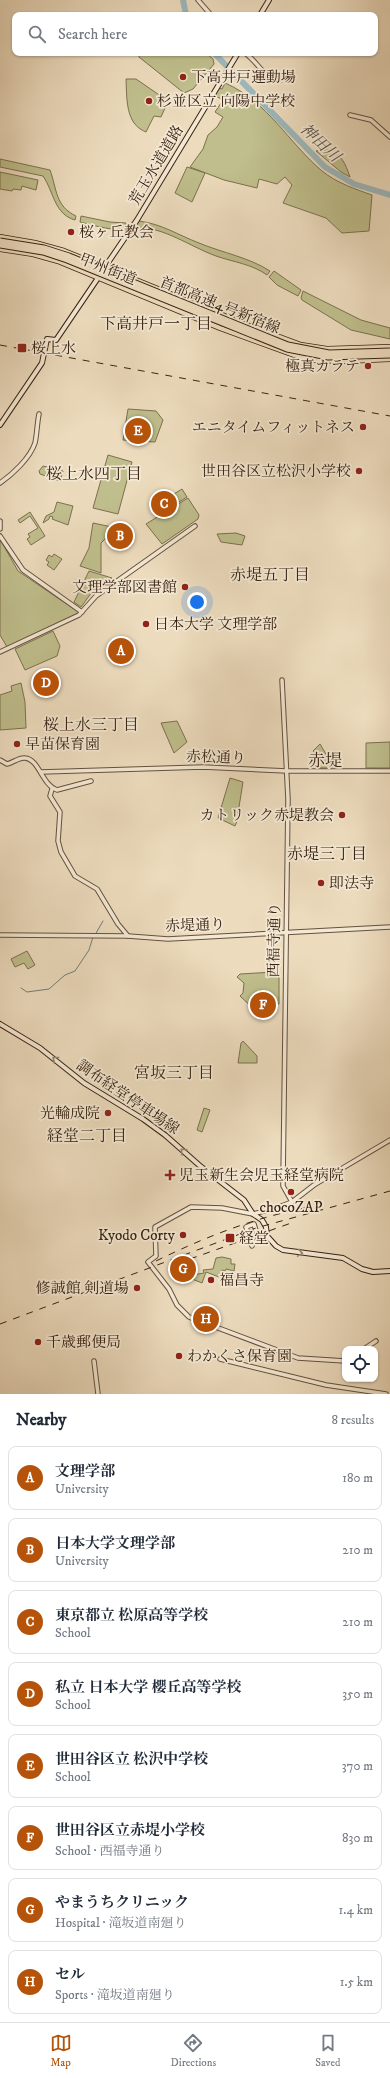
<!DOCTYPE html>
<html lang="en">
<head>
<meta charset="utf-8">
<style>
  body { margin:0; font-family:"IM FELL DW Pica","Noto Serif JP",serif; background:#f6f6f7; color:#1f2937 }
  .controls { position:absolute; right:12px; bottom:12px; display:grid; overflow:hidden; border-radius:8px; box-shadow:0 1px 3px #0004 }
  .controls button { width:36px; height:36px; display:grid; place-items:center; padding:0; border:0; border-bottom:1px solid #e0e1e3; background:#fff; color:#1f2937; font:20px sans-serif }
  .you { position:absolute; left:197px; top:602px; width:14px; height:14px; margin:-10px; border:3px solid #fff; border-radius:50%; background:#1a73e8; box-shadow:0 0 0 6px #1a73e833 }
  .badge { display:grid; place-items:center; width:26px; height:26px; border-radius:50%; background:#b45309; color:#fff; font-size:13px; font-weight:700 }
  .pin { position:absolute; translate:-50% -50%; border:2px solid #fff; box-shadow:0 1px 4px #0006 }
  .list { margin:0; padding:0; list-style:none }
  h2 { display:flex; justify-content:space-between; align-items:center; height:52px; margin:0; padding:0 16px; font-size:17px }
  h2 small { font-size:13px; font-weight:400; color:#747a83 }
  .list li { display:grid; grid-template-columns:26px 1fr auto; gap:12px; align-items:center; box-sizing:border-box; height:64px; margin:0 8px 8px; padding:0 8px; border:1px solid #e0e1e3; border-radius:8px }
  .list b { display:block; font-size:15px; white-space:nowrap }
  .list p { margin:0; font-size:13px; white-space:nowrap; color:#747a83 }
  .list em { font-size:13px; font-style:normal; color:#747a83 }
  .icon { flex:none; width:22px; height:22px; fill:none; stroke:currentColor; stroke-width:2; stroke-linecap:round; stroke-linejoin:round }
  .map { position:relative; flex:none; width:390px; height:1394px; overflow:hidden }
  .search { position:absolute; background:#fff; box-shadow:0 1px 3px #0004; left:12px; right:12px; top:12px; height:44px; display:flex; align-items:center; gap:10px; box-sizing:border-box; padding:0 14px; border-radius:8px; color:#747a83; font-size:15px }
  .sheet { height:628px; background:#fff }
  nav { display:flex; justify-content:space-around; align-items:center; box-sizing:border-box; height:56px; border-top:1px solid #e0e1e3; background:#fff; font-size:11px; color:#747a83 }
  nav a { display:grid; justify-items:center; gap:2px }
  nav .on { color:#b45309 }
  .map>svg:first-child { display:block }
  .green { fill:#bfbe8c; stroke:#7c704f }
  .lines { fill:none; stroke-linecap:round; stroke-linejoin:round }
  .stream { stroke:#757c78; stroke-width:1 }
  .river { stroke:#9db8bc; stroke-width:6 }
  .tertiary-casing { stroke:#66513d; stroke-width:5.5 }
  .secondary-casing { stroke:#3a2312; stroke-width:6 }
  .trunk-casing { stroke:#3a2312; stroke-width:6 }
  .tertiary { stroke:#f3e8d4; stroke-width:3.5 }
  .secondary { stroke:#f3e8d4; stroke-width:4 }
  .trunk { stroke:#ecdbbd; stroke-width:4.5 }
  .rail { stroke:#3a2312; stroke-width:1; stroke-dasharray:7 7; stroke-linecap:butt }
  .motorway-bridge-casing { stroke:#3a2312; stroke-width:7; stroke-linecap:butt }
  .motorway-bridge { stroke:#ecdbbd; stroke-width:5 }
  .oneway { stroke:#968673 }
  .poi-dot { fill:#8f2418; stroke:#f3e8d4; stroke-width:1.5 }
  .labels { text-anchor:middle; stroke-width:3.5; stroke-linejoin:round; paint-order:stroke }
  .poi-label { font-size:15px; fill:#3a2312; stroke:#f3e8d4; text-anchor:start }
  .street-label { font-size:15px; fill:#3a2312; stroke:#f3e8d4 }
  .water-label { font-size:16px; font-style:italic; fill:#585045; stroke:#f3e8d4 }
  .neighbourhood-label { font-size:16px; fill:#3a2312; stroke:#f3e8d4 }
  .quarter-label { font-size:17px; fill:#3a2312; stroke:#f3e8d4 }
</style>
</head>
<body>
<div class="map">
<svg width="390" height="1394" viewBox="0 0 390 1394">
  <rect width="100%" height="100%" fill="#ecdbbd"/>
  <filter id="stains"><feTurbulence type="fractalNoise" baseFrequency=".005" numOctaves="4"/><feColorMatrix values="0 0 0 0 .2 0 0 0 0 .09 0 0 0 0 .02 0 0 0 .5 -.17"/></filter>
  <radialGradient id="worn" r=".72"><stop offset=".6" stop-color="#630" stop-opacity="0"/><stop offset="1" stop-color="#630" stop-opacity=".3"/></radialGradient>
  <!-- green -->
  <g class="green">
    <path d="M138,53H206L213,59L214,64L193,89L184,93L139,57Z"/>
    <path d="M126,79H136L168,101L161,117L154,116L146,132C125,124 127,98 126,79Z"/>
    <path d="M225,83C267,101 289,143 322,171C337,183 355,189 372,195L369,231L342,233L326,218L283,203L292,185L285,177L277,184L259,179L257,188L224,180L190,167L203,149L208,135L217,127L223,117L215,112L223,100L214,95L218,88L222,89Z"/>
    <path d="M327,150C342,154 345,163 350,177L341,172L316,151Z"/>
    <path d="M0,159L50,170C57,189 55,206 76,216L75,220C54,214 54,192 43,176L0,167Z"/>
    <path d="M187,167L205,173L192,202L175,193Z"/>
    <path d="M0,172L38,180L36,190L22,186L21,190L13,189L12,191L0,189Z"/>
    <path d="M81,216L110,222L126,223V226H131L129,229C112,231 96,226 80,222Z"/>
    <path d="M139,221C162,224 178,235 199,243C223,253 248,257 270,271L267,275C252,264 233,262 216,256C189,246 164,227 135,227Z"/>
    <path d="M274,271L301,290L298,296L277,285L269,277Z"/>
    <path d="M303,291L361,320L390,328V339L351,330L302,300L301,298Z"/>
    <path d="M128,409L156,411L163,420L155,442L123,440Z"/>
    <path d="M108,455L132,462L118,514L93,508Z"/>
    <path d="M43,466L63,471L60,481L40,474L39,471Z"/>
    <path d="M182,489L187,497L161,513L156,505Z"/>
    <path d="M188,498L199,515L198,519L162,544L146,524Z"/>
    <path d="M57,502L73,506L68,525L52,519L53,517L50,516L49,519L43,523L46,516L54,512Z"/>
    <path d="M30,512L45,536L31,545L27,539L30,537L28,534L38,528L30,516L20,523L18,520Z"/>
    <path d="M93,523L112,527L111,533L101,543V573L80,566L89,548Z"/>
    <path d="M236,533L245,536L242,545L221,542L217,534Z"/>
    <path d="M0,539L18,571L80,613L7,647L0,635Z"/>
    <path d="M54,554L62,559L54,570L47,565L49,562L46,560L49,555L52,557Z"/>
    <path d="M89,571L112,578L92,592L81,607L74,602Z"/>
    <path d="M53,631L60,646L57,656L25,670L15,649Z"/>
    <path d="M21,683L25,702L26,728L0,730V695L12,691L11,686Z"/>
    <path d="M177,721L187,742L174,753L161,723Z"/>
    <path d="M390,742V768H366V743Z"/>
    <path d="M320,744L330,761L332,768H316L317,754L313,751Z"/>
    <path d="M230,778L243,782L238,813L240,814L235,826L218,818Z"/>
    <path d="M27,951L35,965L28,969L24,963L15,967L11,959Z"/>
    <path d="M274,972L279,976V1004L261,1005V1011H256L240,996L243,993L244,983L237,977L240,974Z"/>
    <path d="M243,1041L257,1056V1063H238L241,1043Z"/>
    <path d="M204,1108L210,1110L202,1132L197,1130Z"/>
    <path d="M222,1257L231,1259V1264H235L234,1271L226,1269L225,1271L222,1270V1275L219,1277L206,1272L202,1283L192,1279L193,1275L204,1273L203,1270L213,1269L216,1258Z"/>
  </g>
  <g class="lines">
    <!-- stream -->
    <g class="stream">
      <path d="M95,935L103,921"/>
      <path d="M21,988L27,992L49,989L65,975L75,971L89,950L93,937"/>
    </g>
    <!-- river -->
    <g class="river">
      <path d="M183,0L186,15"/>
      <path d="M214,53L325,167L354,184L390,195"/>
    </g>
    <defs>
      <g id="tertiary">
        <path d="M198,0L211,15"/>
        <path d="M245,53C262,65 263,83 289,79"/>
        <path d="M350,115L371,120L390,137"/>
        <path d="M0,483C13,474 30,458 35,443C37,434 37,424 39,414"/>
        <path d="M0,521V529"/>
        <path d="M0,536L23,570L82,612"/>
        <path d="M0,652L79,615L96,596L195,526"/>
        <path d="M282,680L288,799L283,1182V1186L292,1202"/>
        <path d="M0,760L7,764C13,763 19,757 25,758C39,759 42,785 57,790L91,781"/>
        <path d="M41,772L203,767L287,771H390"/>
        <path d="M52,789L50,796L60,812L58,841L61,852L75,876L97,889L118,924L128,936"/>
        <path d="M0,935L128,936L168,939L390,927"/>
        <path d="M259,1241L254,1224L246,1227L252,1246L253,1243L267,1236"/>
        <path d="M364,1349L376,1341"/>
        <path d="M220,1359L326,1385L386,1394"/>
        <path d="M94,1361L98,1394"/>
        <path d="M345,1361L298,1358L189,1317L177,1305L169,1289L148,1262L156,1256L155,1227L191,1207L222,1208L253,1214L279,1207L292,1202L314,1185L390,1140"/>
      </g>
      <g id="secondary">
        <path d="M260,15L269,0"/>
        <path d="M105,267L137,220L238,53"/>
        <path d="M0,425L42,363L47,339L56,340L98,278"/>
        <path d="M0,1024L40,1048L84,1083L143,1119L165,1135L199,1165L244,1200L253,1214L262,1220L266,1227L267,1236L276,1246L283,1250L343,1258L362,1269L373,1272L390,1271"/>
      </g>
      <g id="trunk">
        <path d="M0,237L35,243L64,251L247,325L301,345L327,349L390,347"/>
        <path d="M0,249L33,254L58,261L220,328L297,356L315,360L343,361L390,359"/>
      </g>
    </defs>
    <!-- tertiary casing -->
    <use href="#tertiary" class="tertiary-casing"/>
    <!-- secondary casing -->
    <use href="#secondary" class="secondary-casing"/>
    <!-- trunk casing -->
    <use href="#trunk" class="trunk-casing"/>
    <!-- tertiary -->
    <use href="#tertiary" class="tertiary"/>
    <!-- secondary -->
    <use href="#secondary" class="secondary"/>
    <!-- trunk -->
    <use href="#trunk" class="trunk"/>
    <!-- rail -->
    <g class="rail">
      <path d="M0,345L390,416"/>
      <path d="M190,1259L294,1222"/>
      <path d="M156,1261C205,1237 256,1217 310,1207"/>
      <path d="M0,1324L256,1228L390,1191"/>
    </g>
    <defs>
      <g id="motorway-bridge">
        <path d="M0,241L44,248L69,256L288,345L329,353L390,351"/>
        <path d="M0,245L43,252L67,260L287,349L328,357L390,355"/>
      </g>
    </defs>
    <!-- motorway-bridge casing -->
    <use href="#motorway-bridge" class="motorway-bridge-casing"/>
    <!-- motorway-bridge -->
    <use href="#motorway-bridge" class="motorway-bridge"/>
  </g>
  <!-- one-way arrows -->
  <defs><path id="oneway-chevron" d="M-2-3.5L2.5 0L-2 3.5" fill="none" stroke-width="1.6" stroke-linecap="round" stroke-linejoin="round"/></defs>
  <g class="oneway">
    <use href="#oneway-chevron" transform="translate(55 1059) rotate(-142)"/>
    <use href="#oneway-chevron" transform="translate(183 1151) rotate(-137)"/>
    <use href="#oneway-chevron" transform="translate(300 1253) rotate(9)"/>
  </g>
  <!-- markers -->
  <g class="poi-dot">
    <circle cx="183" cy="77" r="4"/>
    <circle cx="149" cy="101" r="4"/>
    <circle cx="71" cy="232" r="4"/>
    <rect x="17" y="343" width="10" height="10" rx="2"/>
    <circle cx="368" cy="366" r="4"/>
    <circle cx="363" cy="427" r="4"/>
    <circle cx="359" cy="471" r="4"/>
    <circle cx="185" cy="587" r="4"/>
    <circle cx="146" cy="624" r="4"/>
    <circle cx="17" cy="744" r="4"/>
    <circle cx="342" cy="815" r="4"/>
    <circle cx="321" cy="883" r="4"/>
    <circle cx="108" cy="1113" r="4"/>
    <path d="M168 1169h4v4h4v4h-4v4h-4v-4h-4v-4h4z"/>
    <circle cx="291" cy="1192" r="4"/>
    <circle cx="183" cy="1235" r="4"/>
    <rect x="225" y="1233" width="10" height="10" rx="2"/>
    <circle cx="211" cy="1280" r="4"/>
    <circle cx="137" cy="1288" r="4"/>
    <circle cx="38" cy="1342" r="4"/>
    <circle cx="179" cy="1356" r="4"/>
  </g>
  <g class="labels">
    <!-- poi labels -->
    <g class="poi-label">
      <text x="191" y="82">下高井戸運動場</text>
      <text x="157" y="106">杉並区立 向陽中学校</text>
      <text x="79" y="237">桜ヶ丘教会</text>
      <text x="31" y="353">桜上水</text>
      <text x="360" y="371" text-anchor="end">極真カラテ</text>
      <text x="355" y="432" text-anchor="end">エニタイムフィットネス</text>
      <text x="351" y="476" text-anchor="end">世田谷区立松沢小学校</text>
      <text x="177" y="592" text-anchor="end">文理学部図書館</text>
      <text x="154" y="629">日本大学 文理学部</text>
      <text x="25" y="749">早苗保育園</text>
      <text x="334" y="820" text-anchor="end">カトリック赤堤教会</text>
      <text x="329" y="888">即法寺</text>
      <text x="100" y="1118" text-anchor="end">光輪成院</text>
      <text x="179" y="1180">児玉新生会児玉経堂病院</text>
      <text x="291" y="1212" text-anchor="middle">chocoZAP</text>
      <text x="175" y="1240" text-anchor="end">Kyodo Corty</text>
      <text x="239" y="1243">経堂</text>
      <text x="219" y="1285">福昌寺</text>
      <text x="129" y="1293" text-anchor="end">修誠館 剣道場</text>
      <text x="46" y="1347">千歳郵便局</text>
      <text x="187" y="1361">わかくさ保育園</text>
    </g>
    <!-- street labels -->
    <g class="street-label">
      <text transform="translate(156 165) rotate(-59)" y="5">荒玉水道道路</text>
      <text transform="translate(108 269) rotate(22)" y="5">甲州街道</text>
      <text transform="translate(220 305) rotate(22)" y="5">首都高速4号新宿線</text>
      <text transform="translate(216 757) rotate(2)" y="5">赤松通り</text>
      <text transform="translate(195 925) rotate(-2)" y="5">赤堤通り</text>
      <text transform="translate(274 940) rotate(-89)" y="5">西福寺通り</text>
      <text transform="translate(128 1097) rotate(34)" y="5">調布経堂停車場線</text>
    </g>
    <!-- water labels -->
    <g class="water-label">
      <text transform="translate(321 142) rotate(43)" y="6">神田川</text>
    </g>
    <!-- neighbourhood labels -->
    <g class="neighbourhood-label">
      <text x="156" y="329">下高井戸一丁目</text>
      <text x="94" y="479">桜上水四丁目</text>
      <text x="270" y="580">赤堤五丁目</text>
      <text x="91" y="730">桜上水三丁目</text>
      <text x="327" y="859">赤堤三丁目</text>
      <text x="174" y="1078">宮坂三丁目</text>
      <text x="87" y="1141">経堂二丁目</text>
    </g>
    <!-- quarter labels -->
    <g class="quarter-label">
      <text x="325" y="766">赤堤</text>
    </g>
  </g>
  <rect width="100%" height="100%" filter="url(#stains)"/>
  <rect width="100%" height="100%" fill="url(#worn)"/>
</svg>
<div class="controls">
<button><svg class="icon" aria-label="locate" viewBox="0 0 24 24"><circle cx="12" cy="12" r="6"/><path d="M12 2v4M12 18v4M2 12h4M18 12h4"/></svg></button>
</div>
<div class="you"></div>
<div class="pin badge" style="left:121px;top:651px">A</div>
<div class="pin badge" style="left:120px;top:536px">B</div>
<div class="pin badge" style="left:164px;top:504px">C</div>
<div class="pin badge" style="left:46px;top:683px">D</div>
<div class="pin badge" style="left:138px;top:431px">E</div>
<div class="pin badge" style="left:263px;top:1005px">F</div>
<div class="pin badge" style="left:183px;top:1269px">G</div>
<div class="pin badge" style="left:206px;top:1319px">H</div>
<div class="search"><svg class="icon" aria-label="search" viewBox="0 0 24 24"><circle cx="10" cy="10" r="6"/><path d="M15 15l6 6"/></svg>Search here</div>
</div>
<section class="sheet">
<h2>Nearby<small>8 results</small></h2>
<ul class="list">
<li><span class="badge">A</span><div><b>文理学部</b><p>University</p></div><em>180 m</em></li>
<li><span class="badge">B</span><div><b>日本大学文理学部</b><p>University</p></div><em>210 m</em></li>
<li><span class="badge">C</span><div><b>東京都立 松原高等学校</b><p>School</p></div><em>210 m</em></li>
<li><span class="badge">D</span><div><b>私立 日本大学 櫻丘高等学校</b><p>School</p></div><em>350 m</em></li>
<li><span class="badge">E</span><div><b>世田谷区立 松沢中学校</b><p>School</p></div><em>370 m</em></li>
<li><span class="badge">F</span><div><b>世田谷区立赤堤小学校</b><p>School · 西福寺通り</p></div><em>830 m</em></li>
<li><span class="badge">G</span><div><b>やまうちクリニック</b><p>Hospital · 滝坂道南廻り</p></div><em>1.4 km</em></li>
<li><span class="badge">H</span><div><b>セル</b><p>Sports · 滝坂道南廻り</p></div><em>1.5 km</em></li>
</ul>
</section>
<nav>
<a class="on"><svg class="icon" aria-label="map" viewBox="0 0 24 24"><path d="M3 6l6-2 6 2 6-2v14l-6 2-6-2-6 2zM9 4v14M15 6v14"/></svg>Map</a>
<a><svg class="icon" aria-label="directions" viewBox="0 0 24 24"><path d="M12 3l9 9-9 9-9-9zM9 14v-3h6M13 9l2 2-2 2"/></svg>Directions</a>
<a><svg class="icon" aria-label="saved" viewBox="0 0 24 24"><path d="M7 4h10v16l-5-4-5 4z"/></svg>Saved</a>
</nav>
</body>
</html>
